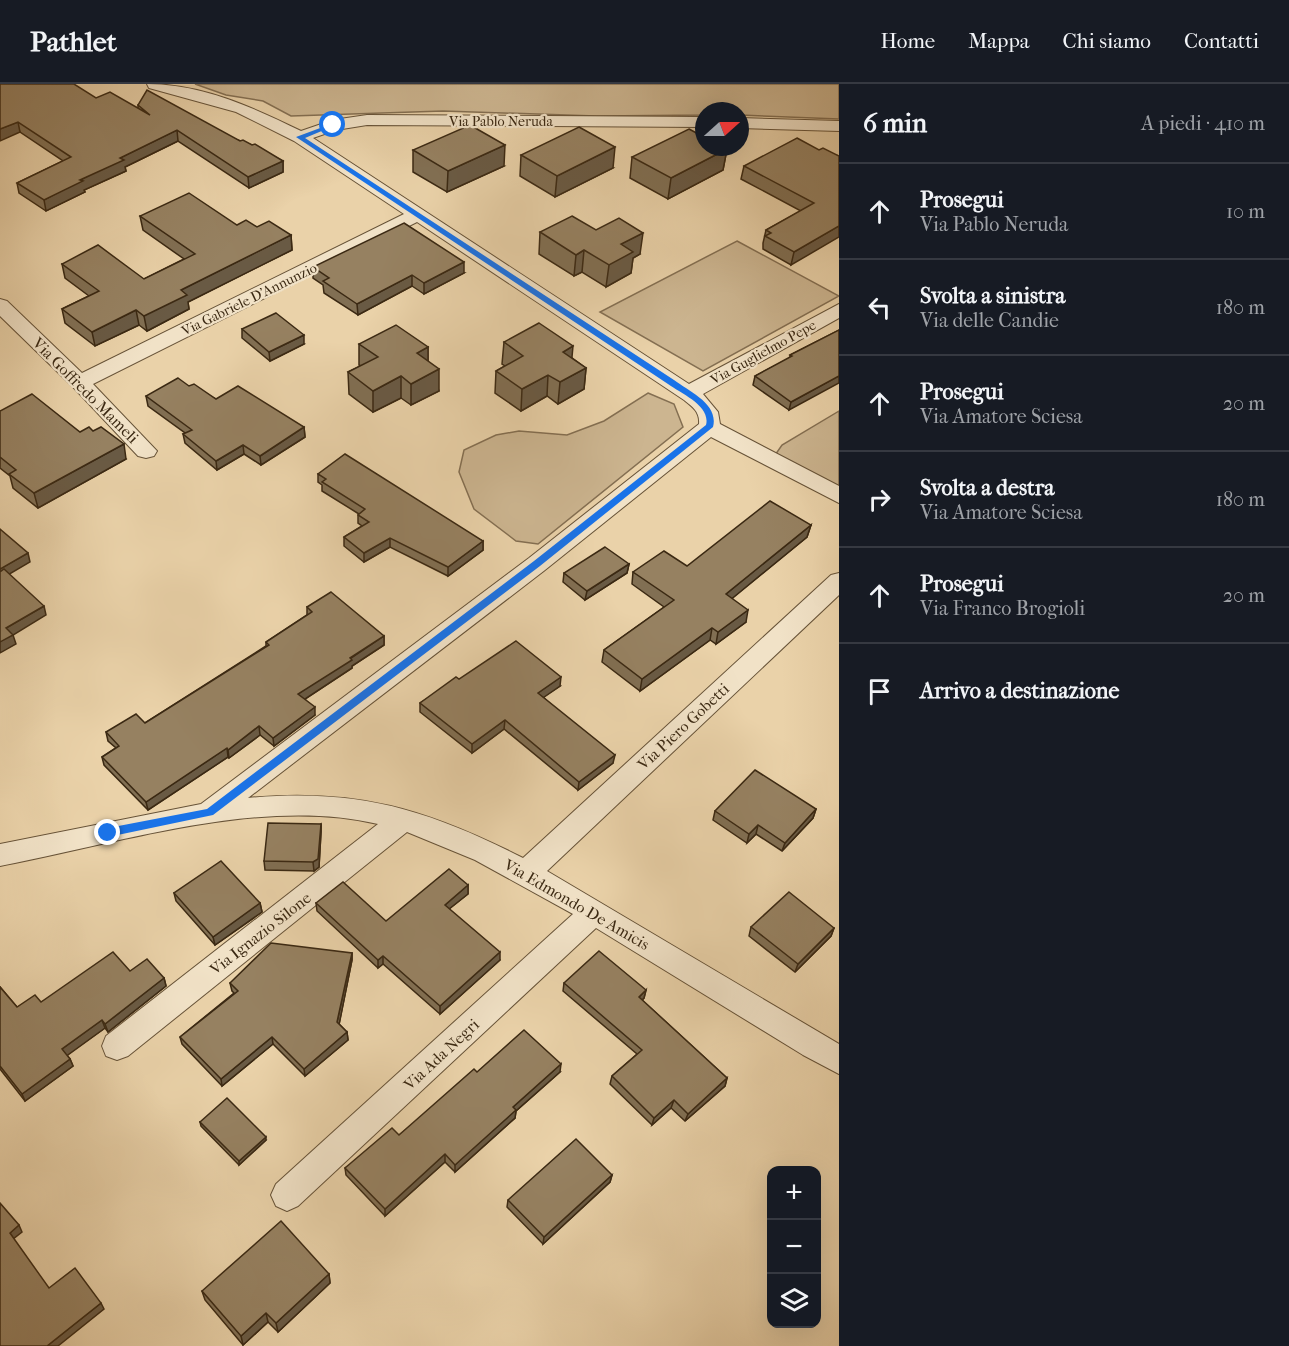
<!DOCTYPE html>
<html lang="it">
<head>
<meta charset="utf-8">
<style>
  body { margin:0; font-family:"IM FELL French Canon",serif; background:#20242c; color:#f1f3f6 }
  .controls { position:absolute; right:18px; bottom:18px; display:grid; overflow:hidden; border-radius:12px; box-shadow:0 6px 24px #0002 }
  .controls button { width:54px; height:54px; display:grid; place-items:center; padding:0; border:0; border-bottom:2px solid #363941; background:#171b24; color:#f1f3f6; font:30px sans-serif }
  .compass { position:absolute; left:695px; top:18px; width:54px; height:54px; border-radius:50%; background:#171b24; box-shadow:0 6px 24px #0002; rotate:69deg }
  .stop { position:absolute; width:18px; height:18px; margin:-14px; border:4px solid #1a73e8; border-radius:50%; background:#fff }
  .stop.end { background:#1a73e8; border-color:#fff; box-shadow:0 2px 6px #0008 }
  .list { margin:0; padding:0; list-style:none }
  h2 { display:flex; justify-content:space-between; align-items:center; height:78px; margin:0; padding:0 24px; font-size:26px }
  h2 small { font-size:20px; font-weight:400; color:#9ea1a6 }
  .list li { display:grid; grid-template-columns:39px 1fr auto; gap:18px; align-items:center; box-sizing:border-box; height:96px; padding:0 24px; border-top:2px solid #363941 }
  .list b { display:block; font-size:22px; white-space:nowrap }
  .list p { margin:0; font-size:20px; white-space:nowrap; color:#9ea1a6 }
  .list em { font-size:20px; font-style:normal; color:#9ea1a6 }
  .icon { flex:none; width:33px; height:33px; fill:none; stroke:currentColor; stroke-width:2; stroke-linecap:round; stroke-linejoin:round }
  .map { position:relative; flex:none; width:839px; height:1262px; overflow:hidden }
  header { display:flex; align-items:center; gap:36px; box-sizing:border-box; height:84px; padding:0 30px; background:#171b24; border-bottom:2px solid #363941 }
  header strong { font-size:28px }
  nav { display:flex; gap:33px; margin-inline-start:auto; font-size:21px }
  main { display:flex }
  aside { flex:1; background:#171b24 }
  .map>svg:first-child { display:block }
  .green { fill:#ccb590; stroke:#846f52; stroke-width:1.5 }
  .lines { fill:none; stroke-linecap:round; stroke-linejoin:round }
  .minor-casing { stroke:#675338; stroke-width:2 }
  .minor { fill:#f1e2c7; fill-rule:evenodd }
  .wall { fill:#816f53; stroke:#3b2913; stroke-width:1.5 }
  .shaded-wall { fill:#695a44; stroke:#3b2913; stroke-width:1.5 }
  .building { fill:#968161; stroke:#3b2913; stroke-width:1.5 }
  .route { fill:#1a73e8 }
  .labels { text-anchor:middle; stroke-width:4.5; stroke-linejoin:round; paint-order:stroke }
  .far-street-label { font-size:14px; fill:#3b2913; stroke:#f1e2c7 }
  .street-label { font-size:16px; fill:#3b2913; stroke:#f1e2c7 }
</style>
</head>
<body>
<header>
<strong>Pathlet</strong>
<nav><a>Home</a><a>Mappa</a><a>Chi siamo</a><a>Contatti</a></nav>
</header>
<main>
<div class="map">
<svg width="839" height="1262" viewBox="0 0 839 1262">
  <rect width="100%" height="100%" fill="#ead2a9"/>
  <filter id="stains"><feTurbulence type="fractalNoise" baseFrequency=".00333" numOctaves="4"/><feColorMatrix values="0 0 0 0 .2 0 0 0 0 .09 0 0 0 0 .02 0 0 0 .5 -.17"/></filter>
  <radialGradient id="worn" r=".72"><stop offset=".6" stop-color="#630" stop-opacity="0"/><stop offset="1" stop-color="#630" stop-opacity=".3"/></radialGradient>
  <!-- green -->
  <g class="green">
    <path d="M195,0H839V35L740,31V27H704V31L596,32L443,27L291,32L263,17L226,11Z"/>
    <path d="M737,157L839,212L703,287L600,228Z"/>
    <path d="M648,309L674,320L683,343L538,460L516,457L474,425L459,388L464,366L496,351L519,347L567,351L604,337Z"/>
    <path d="M839,327V404L773,374L782,361Z"/>
  </g>
  <g class="lines">
    <defs>
      <g id="minor">
        <path d="M147,0C202,0 252,23 301,47L333,36L367,31L704,33V43L367,41L336,46L313,54L689,300L839,220V234L703,310L718,328L720,340L839,402V419L711,353L545,486L248,714C357,704 427,725 523,774L831,491L839,489V511L547,787L839,960V990L803,971L596,844L298,1122L287,1127L276,1122L271,1111L276,1100L573,830L475,776L407,748L128,972L117,976L106,972L102,962L106,952L378,740C260,712 117,760 0,782V760L201,720L529,474L699,340C700,328 693,323 684,316L417,138L93,300L157,367L154,372L146,374L138,372L73,303L0,232V215L7,217L82,289L404,130L294,57L236,28L149,4Z"/>
        <path d="M740,34L839,37V47L740,44Z"/>
      </g>
    </defs>
    <!-- minor casing -->
    <use href="#minor" class="minor-casing"/>
    <!-- minor -->
    <use href="#minor" class="minor"/>
  </g>
  <!-- wall -->
  <g class="wall">
    <path d="M0,0L96,14L138,24V21L252,61L283,77V88L249,104L178,57L125,83L126,87L84,106L85,108L46,127L19,109L17,99L63,77L20,48Z"/>
    <path d="M727,65L723,86L668,115L630,94L632,73Z"/>
    <path d="M413,66L504,82L447,108L413,88Z"/>
    <path d="M819,66L839,72L791,181L763,165V159L766,146L801,127L741,95L744,82Z"/>
    <path d="M521,71L613,84L555,113L520,92Z"/>
    <path d="M140,132L257,143L291,151L292,166L188,218L189,225L147,247L139,241L95,262L65,239L62,225L89,212L65,194L62,180L144,195L184,175L143,146Z"/>
    <path d="M596,146L640,170L633,174L631,189L606,203L582,188L574,192L539,170L540,148Z"/>
    <path d="M313,183L464,189L424,210L412,202L358,231L324,209L323,201L313,194Z"/>
    <path d="M242,245L304,260L270,277L242,254Z"/>
    <path d="M839,246L789,326L753,301L755,292L790,274V271Z"/>
    <path d="M504,258L572,274L586,284L584,305L558,320L547,312L521,327L495,309L496,287L505,282L502,280Z"/>
    <path d="M359,260L428,263V277L439,307L411,321L401,314L373,328L349,310L348,288L361,282L359,281Z"/>
    <path d="M189,302L216,315L304,343L305,353L261,381L244,370L217,386L185,359L183,350L185,349L148,322L146,312Z"/>
    <path d="M0,327L80,348L126,375L38,424L13,404L10,392L0,384Z"/>
    <path d="M318,390L483,457V466L448,492L390,463L364,478L344,462V453L362,442L358,439V431L359,430L322,407V401L318,398Z"/>
    <path d="M811,441L807,453L732,514L746,538L716,560L710,556L640,607L602,578L604,566L664,523L632,500L633,488L687,482Z"/>
    <path d="M629,480L627,489L585,516L563,498L564,489Z"/>
    <path d="M307,523L384,552V561L352,582V584L305,615L315,631L274,662L260,651L229,674L228,673L148,726L104,681L102,673L116,664L108,657L106,648L145,639L266,562V558L307,531Z"/>
    <path d="M459,595L560,602L543,613L613,679L578,706L504,645L472,669L420,628V619Z"/>
    <path d="M816,725L813,734L782,767L756,750L747,759L713,736L715,727Z"/>
    <path d="M321,740V748L319,783L314,787L265,786L264,777Z"/>
    <path d="M468,801V810L449,825L500,876L440,930L383,880L378,884L317,827L316,819L386,837Z"/>
    <path d="M174,809L260,819L262,828L215,861L176,817Z"/>
    <path d="M751,843L834,844L831,852L795,888L749,852Z"/>
    <path d="M352,869V876L339,940L347,948L348,956L305,992L273,960L222,1002L182,960L180,953L234,909L232,907L230,899Z"/>
    <path d="M130,887L164,894L166,902L108,948L105,944L67,971L70,975L73,982L25,1017L0,985V903L17,923L41,918Z"/>
    <path d="M564,899L646,906L644,914L642,916L727,994L725,1002L685,1037L671,1024L652,1041L610,1000L612,992L637,970L563,907Z"/>
    <path d="M477,988H560L516,1027L515,1034L455,1088L445,1078L385,1132L346,1091L345,1084L399,1051Z"/>
    <path d="M200,1038L266,1056L239,1081L201,1042Z"/>
    <path d="M612,1091L610,1098L543,1160L507,1123L508,1116Z"/>
    <path d="M329,1190L330,1199L278,1248L268,1238L243,1261L205,1216L202,1207Z"/>
  </g>
  <!-- shaded-wall -->
  <g class="shaded-wall">
    <path d="M18,38L20,48L0,57V45Z"/>
    <path d="M177,46L178,57L125,83L126,87L84,106L85,108L46,127L44,116L120,74Z"/>
    <path d="M505,61L504,82L447,108L448,87Z"/>
    <path d="M615,63L613,84L555,113L557,92Z"/>
    <path d="M727,65L723,86L668,115L671,94Z"/>
    <path d="M283,77V88L249,104L248,93Z"/>
    <path d="M839,142V153L791,181L794,168Z"/>
    <path d="M643,149L640,170L633,174L631,189L606,203L609,181L621,160Z"/>
    <path d="M291,151L292,166L188,218L189,225L147,247L144,232L181,206Z"/>
    <path d="M584,166L582,188L574,192L576,171Z"/>
    <path d="M464,178V189L424,210V199Z"/>
    <path d="M412,191V202L358,231L357,220Z"/>
    <path d="M136,226L139,241L95,262L92,248Z"/>
    <path d="M304,251V260L270,277L269,268Z"/>
    <path d="M573,262L571,284L563,268Z"/>
    <path d="M428,263V285L417,269Z"/>
    <path d="M586,284L584,305L558,320L560,298Z"/>
    <path d="M439,285V307L411,321V300Z"/>
    <path d="M548,291L547,312L521,327L522,305Z"/>
    <path d="M401,292V314L373,328V307Z"/>
    <path d="M839,292V299L789,326L791,318Z"/>
    <path d="M304,343L305,353L261,381L260,372Z"/>
    <path d="M124,360L126,375L38,424L34,409Z"/>
    <path d="M243,361L244,370L217,386L216,377Z"/>
    <path d="M811,441L807,453L723,522L726,510Z"/>
    <path d="M390,454V463L364,478V469Z"/>
    <path d="M483,457V466L448,492V483Z"/>
    <path d="M28,469L30,478L1,495L0,485Z"/>
    <path d="M629,480L627,489L585,516L587,507Z"/>
    <path d="M44,522L46,531L13,551L16,560L0,569V558L6,544Z"/>
    <path d="M748,526L746,538L716,560L718,548Z"/>
    <path d="M712,544L710,556L640,607L642,595Z"/>
    <path d="M384,552V561L352,582V584L299,619L298,610Z"/>
    <path d="M561,593L560,602L537,618L538,609Z"/>
    <path d="M315,623V631L274,662L273,654Z"/>
    <path d="M505,636L504,645L472,669V660Z"/>
    <path d="M259,642L260,651L229,674L228,666Z"/>
    <path d="M227,664L228,673L148,726L146,718Z"/>
    <path d="M615,671L613,679L578,706L579,698Z"/>
    <path d="M816,725L813,734L782,767L785,759Z"/>
    <path d="M321,740V748L319,783L314,787L313,778Z"/>
    <path d="M758,741L756,750L747,759L749,750Z"/>
    <path d="M468,801V810L444,829L445,821Z"/>
    <path d="M260,819L262,828L215,861L213,853Z"/>
    <path d="M834,844L831,852L795,888L798,880Z"/>
    <path d="M500,868V876L440,930V922Z"/>
    <path d="M352,869V876L338,946L337,938Z"/>
    <path d="M383,872V880L378,884V876Z"/>
    <path d="M164,894L166,902L108,948L105,940Z"/>
    <path d="M646,906L644,914L637,921L639,913Z"/>
    <path d="M102,936L105,944L65,973L62,965Z"/>
    <path d="M347,948L348,956L305,992L304,985Z"/>
    <path d="M272,953L273,960L222,1002L221,995Z"/>
    <path d="M70,975L73,982L25,1017L22,1010Z"/>
    <path d="M561,980L560,988L516,1027L515,1034L455,1088V1081L513,1023Z"/>
    <path d="M727,994L725,1002L685,1037L688,1030Z"/>
    <path d="M674,1016L671,1024L652,1041L654,1034Z"/>
    <path d="M266,1053V1056L239,1081V1077Z"/>
    <path d="M445,1070V1078L385,1132V1125Z"/>
    <path d="M612,1091L610,1098L543,1160L544,1153Z"/>
    <path d="M19,1141L22,1148L13,1155L10,1149Z"/>
    <path d="M329,1190L330,1199L278,1248L276,1239Z"/>
    <path d="M101,1219L104,1225L58,1262H47Z"/>
    <path d="M266,1229L268,1238L243,1261L241,1252Z"/>
  </g>
  <!-- building -->
  <g class="building">
    <path d="M0,0H74L96,14L110,8L150,31L138,21L147,6L240,57L243,56L252,61L255,60L283,77L248,93L177,46L120,74L124,76L80,96L83,97L44,116L17,99L71,73L18,38L0,45Z"/>
    <path d="M470,41L505,61L448,87L413,66Z"/>
    <path d="M579,43L615,63L557,92L521,71Z"/>
    <path d="M689,45L704,53V63H723L727,65L671,94L632,73Z"/>
    <path d="M797,54L819,66L823,64L839,72V142L794,168L765,152L771,149L766,146L814,119L744,82Z"/>
    <path d="M189,109L237,141L246,136L257,143L269,137L291,151L181,206L187,211L144,232L136,226L92,248L62,225L99,207L62,180L98,161L144,195L195,170L140,132Z"/>
    <path d="M572,132L596,146L619,134L643,149L621,160L633,168L609,181L584,166L576,171L540,148Z"/>
    <path d="M404,139L464,178L424,199L412,191L357,220L323,197L329,194L313,183Z"/>
    <path d="M276,229L304,251L269,268L242,245Z"/>
    <path d="M539,239L573,262L563,268L586,284L560,298L548,291L522,305L496,287L523,272L504,258Z"/>
    <path d="M396,241L428,263L417,269L439,285L411,300L401,292L373,307L348,288L378,273L359,260Z"/>
    <path d="M839,246V292L791,318L755,292L792,272L790,271Z"/>
    <path d="M178,294L189,302L194,300L216,315L238,302L304,343L260,372L243,361L216,377L183,350L192,346L146,312Z"/>
    <path d="M32,310L80,348L89,343L93,347L101,343L124,360L34,409L9,390L16,386L0,373V327Z"/>
    <path d="M345,370L483,457L448,483L390,454L364,469L344,453L369,438L358,431L365,425L322,398L326,395L318,390Z"/>
    <path d="M770,417L811,441L726,510L748,526L718,548L712,544L642,595L604,566L674,516L633,488L664,467L687,482Z"/>
    <path d="M0,445L28,469L0,485Z"/>
    <path d="M605,463L629,480L587,507L564,489Z"/>
    <path d="M4,485L44,522L6,544L13,551L0,558V488Z"/>
    <path d="M331,508L384,552L350,574L352,576L298,610L315,623L273,654L259,642L228,666L227,664L146,718L102,673L119,662L106,648L136,630L145,639L269,561L266,558L312,528L307,523Z"/>
    <path d="M516,557L561,593L538,609L615,671L579,698L505,636L472,660L420,619L456,593L459,595Z"/>
    <path d="M755,686L816,725L785,759L758,741L749,750L715,727Z"/>
    <path d="M268,739L321,740L318,775L313,778L264,777Z"/>
    <path d="M221,777L260,819L213,853L174,809Z"/>
    <path d="M449,785L468,801L445,821L500,868L440,922L383,872L378,876L316,819L343,798L386,837Z"/>
    <path d="M789,808L834,844L798,880L751,843Z"/>
    <path d="M271,859L352,869L337,938L347,948L304,985L272,953L221,995L180,953L238,907L230,899Z"/>
    <path d="M599,867L646,906L639,913L727,994L688,1030L674,1016L654,1034L612,992L642,966L564,899Z"/>
    <path d="M113,868L130,887L147,875L164,894L105,940L102,936L62,965L70,975L22,1010L0,982V903L17,923L35,911L41,918Z"/>
    <path d="M524,946L561,980L513,1023L516,1026L455,1081L445,1070L385,1125L345,1084L392,1044L399,1051L474,985L477,988Z"/>
    <path d="M227,1014L266,1053L239,1077L200,1038Z"/>
    <path d="M576,1055L612,1091L544,1153L508,1116Z"/>
    <path d="M0,1119L19,1141L10,1149L49,1204L75,1184L101,1219L47,1262H0Z"/>
    <path d="M281,1137L329,1190L276,1239L266,1229L241,1252L202,1207Z"/>
  </g>
  <!-- route -->
  <path class="route" d="M331,40L336,41L305,54L674,296C690,308 719,320 713,343L540,482L213,731L108,753L103,749L108,744L207,725L534,477L706,341C711,322 682,310 668,300L296,53Z"/>
  <g class="labels">
    <!-- far-street labels -->
    <g class="far-street-label">
      <text x="501" y="42">Via Pablo Neruda</text>
      <text transform="translate(249 215) rotate(-26)" y="5">Via Gabriele D'Annunzio</text>
      <text transform="translate(763 268) rotate(-29)" y="5">Via Guglielmo Pepe</text>
    </g>
    <!-- street labels -->
    <g class="street-label">
      <text transform="translate(86 306) rotate(45)" y="6">Via Goffredo Mameli</text>
      <text transform="translate(683 642) rotate(-43)" y="6">Via Piero Gobetti</text>
      <text transform="translate(577 820) rotate(30)" y="6">Via Edmondo De Amicis</text>
      <text transform="translate(260 849) rotate(-38)" y="6">Via Ignazio Silone</text>
      <text transform="translate(441 970) rotate(-43)" y="6">Via Ada Negri</text>
    </g>
  </g>
  <rect width="100%" height="100%" filter="url(#stains)"/>
  <rect width="100%" height="100%" fill="url(#worn)"/>
</svg>
<div class="controls">
<button>+</button>
<button>−</button>
<button><svg class="icon" aria-label="layers" viewBox="0 0 24 24"><path d="M12 4l9 5-9 5-9-5zM3 14l9 5 9-5"/></svg></button>
</div>
<svg class="compass" viewBox="-18 -18 36 36"><path d="M0-13l5 13h-10z" fill="#e53935"/><path d="M0 13l5-13h-10z" fill="#9ea1a6"/></svg>
<div class="stop" style="left:333px;top:41px"></div>
<div class="stop end" style="left:108px;top:749px"></div>
</div>
<aside>
<h2>6 min<small>A piedi · 410 m</small></h2>
<ul class="list">
<li><svg class="icon" aria-label="ahead" viewBox="0 0 24 24"><path d="M12 20V5M6 11l6-6 6 6"/></svg><div><b>Prosegui</b><p>Via Pablo Neruda</p></div><em>10 m</em></li>
<li><svg class="icon" aria-label="left" viewBox="0 0 24 24"><path d="M17 20v-9H6M10 6l-5 5 5 5"/></svg><div><b>Svolta a sinistra</b><p>Via delle Candie</p></div><em>180 m</em></li>
<li><svg class="icon" aria-label="ahead" viewBox="0 0 24 24"><path d="M12 20V5M6 11l6-6 6 6"/></svg><div><b>Prosegui</b><p>Via Amatore Sciesa</p></div><em>20 m</em></li>
<li><svg class="icon" aria-label="right" viewBox="0 0 24 24"><path d="M7 20v-9h11M14 6l5 5-5 5"/></svg><div><b>Svolta a destra</b><p>Via Amatore Sciesa</p></div><em>180 m</em></li>
<li><svg class="icon" aria-label="ahead" viewBox="0 0 24 24"><path d="M12 20V5M6 11l6-6 6 6"/></svg><div><b>Prosegui</b><p>Via Franco Brogioli</p></div><em>20 m</em></li>
<li><svg class="icon" aria-label="arrive" viewBox="0 0 24 24"><path d="M6 21V4h12l-3 4 3 4H6"/></svg><div><b>Arrivo a destinazione</b></div></li>
</ul>
</aside>
</main>
</body>
</html>
